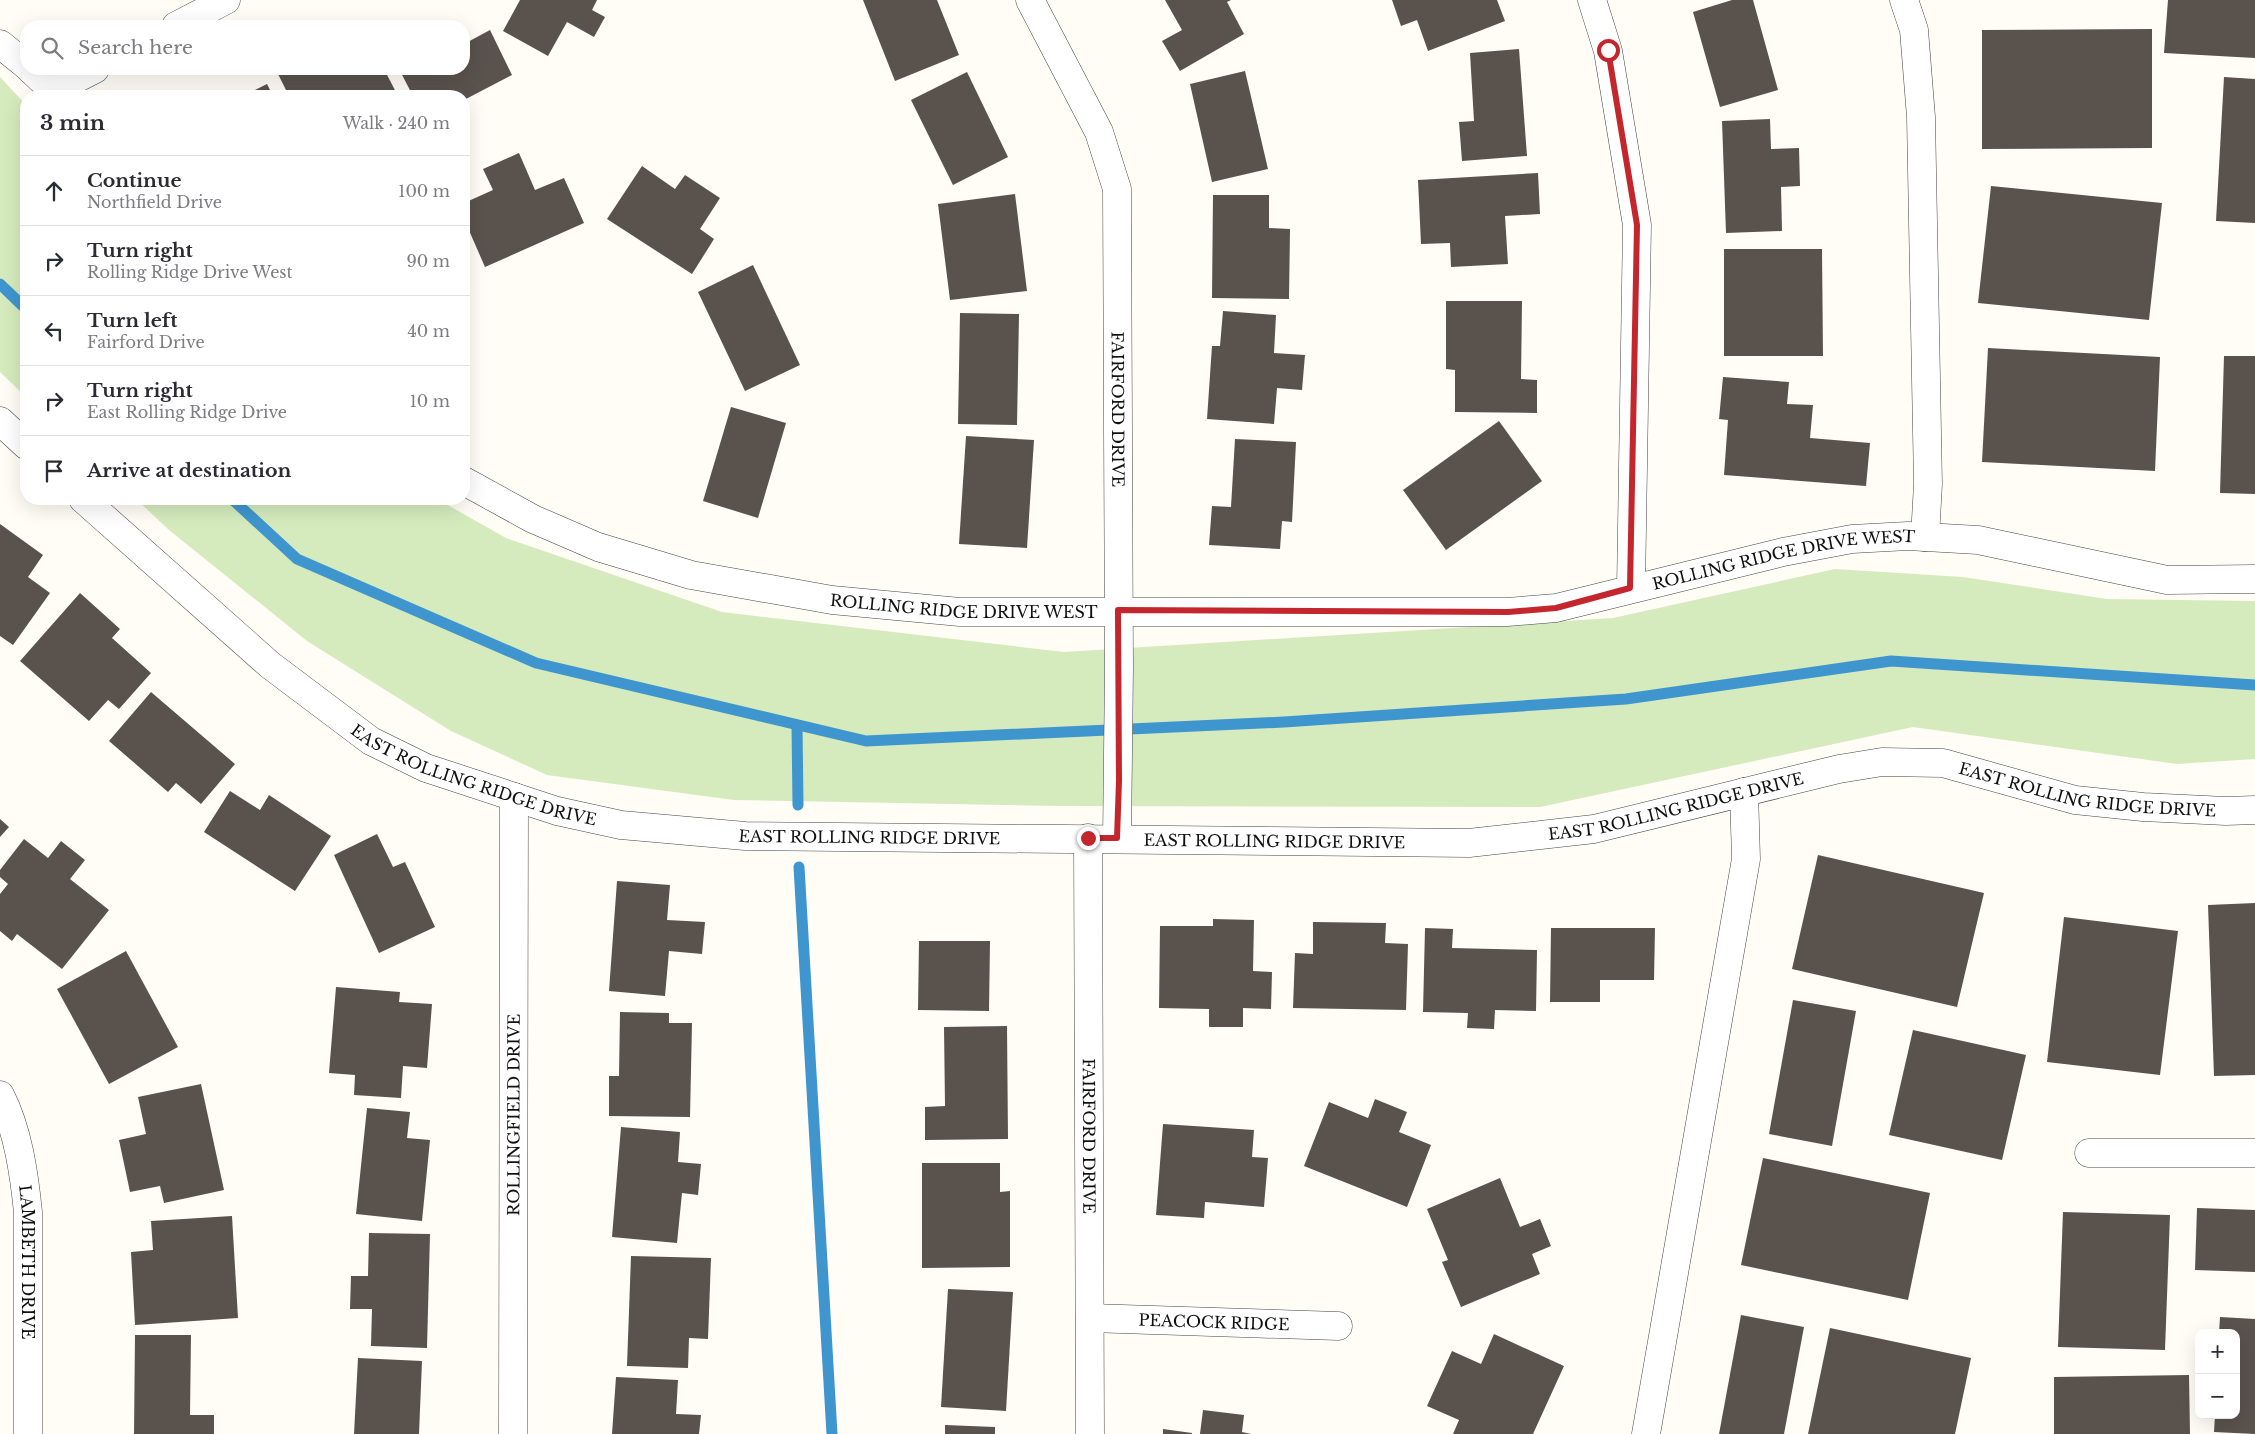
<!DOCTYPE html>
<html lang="en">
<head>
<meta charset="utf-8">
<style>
  body { margin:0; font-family:"Libre Baskerville",serif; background:#f2f2f3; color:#2b2b33 }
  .controls { position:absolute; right:15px; bottom:15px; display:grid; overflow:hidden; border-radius:10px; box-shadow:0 5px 20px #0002 }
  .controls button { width:45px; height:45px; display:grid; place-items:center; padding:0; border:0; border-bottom:1px solid #e1e1e2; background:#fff; color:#2b2b33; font:25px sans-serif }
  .stop { position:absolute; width:15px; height:15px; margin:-11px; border:4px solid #c4262e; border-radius:50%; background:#fff }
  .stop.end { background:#c4262e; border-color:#fff; box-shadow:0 1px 5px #0008 }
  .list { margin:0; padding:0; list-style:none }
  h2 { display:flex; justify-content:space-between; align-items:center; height:65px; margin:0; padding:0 20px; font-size:21px }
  h2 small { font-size:16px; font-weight:400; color:#7c7c81 }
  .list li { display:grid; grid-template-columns:32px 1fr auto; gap:15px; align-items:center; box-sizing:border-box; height:70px; padding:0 20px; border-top:1px solid #e1e1e2 }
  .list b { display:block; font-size:19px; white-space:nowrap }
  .list p { margin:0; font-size:16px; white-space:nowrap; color:#7c7c81 }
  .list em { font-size:16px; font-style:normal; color:#7c7c81 }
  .icon { flex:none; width:28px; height:28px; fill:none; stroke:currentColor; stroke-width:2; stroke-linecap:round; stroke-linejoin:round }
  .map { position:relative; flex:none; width:2255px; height:1434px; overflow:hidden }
  .search { position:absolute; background:#fff; box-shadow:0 5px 20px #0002; left:20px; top:20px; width:450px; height:55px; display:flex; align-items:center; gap:12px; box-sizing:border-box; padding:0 18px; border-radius:20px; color:#7c7c81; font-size:19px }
  .panel { position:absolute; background:#fff; box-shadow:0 5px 20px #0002; left:20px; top:90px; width:450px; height:415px; border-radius:20px }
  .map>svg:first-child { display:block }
  .green { fill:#d5ebbd }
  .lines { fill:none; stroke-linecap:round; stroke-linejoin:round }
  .stream { stroke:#3f96cf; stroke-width:11 }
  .building { fill:#5a524d }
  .minor-casing { stroke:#444; stroke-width:29 }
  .minor { stroke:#fff; stroke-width:28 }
  .route { stroke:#c4262e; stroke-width:6 }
  .labels { text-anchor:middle; stroke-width:5; stroke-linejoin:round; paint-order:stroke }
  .street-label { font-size:16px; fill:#111; stroke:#fff }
</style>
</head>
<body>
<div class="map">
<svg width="2255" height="1434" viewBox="0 0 2255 1434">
  <rect width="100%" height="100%" fill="#fffdf5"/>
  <!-- green -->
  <g class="green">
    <path d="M0,77L26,105V397L0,372Z"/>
    <path d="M136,499H437L506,538L722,612L1064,652L1613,618L1835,569L1963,577L2107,599L2255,601V759L2177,764L1913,727L1540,807L1059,806L734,800L547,775L451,731L307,641L169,530Z"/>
  </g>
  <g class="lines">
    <!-- stream -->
    <g class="stream">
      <path d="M0,284L26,309"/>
      <path d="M232,499L297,559L536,663L866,741L1284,722L1626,699L1891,661L2255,685"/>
      <path d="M797,725L798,805"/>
      <path d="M799,867L832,1434"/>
    </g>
  </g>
  <!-- building -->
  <g class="building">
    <path d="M520,0H597L592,10L605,17L594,37L567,22L548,56L503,31Z"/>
    <path d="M863,0H937L959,55L895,81Z"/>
    <path d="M1165,0H1231L1227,2L1244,34L1180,71L1162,41L1182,30Z"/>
    <path d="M1392,0H1497L1505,21L1428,51L1417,20L1401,26Z"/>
    <path d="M1732,0H1753L1778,90L1720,107L1693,12Z"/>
    <path d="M2168,0H2255V58L2164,53Z"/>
    <path d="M2152,29V148L1982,149V30Z"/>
    <path d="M490,30L512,75L464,100V96H413L399,69H464V44Z"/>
    <path d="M1519,49L1527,156L1462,161L1459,122L1474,121L1470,53Z"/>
    <path d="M284,69H384L398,96H289L277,72Z"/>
    <path d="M1245,71L1268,169L1212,182L1190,84Z"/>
    <path d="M967,72L1008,157L953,185L911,100Z"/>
    <path d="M2224,77L2255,79V223L2216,221Z"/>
    <path d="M267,84L273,96H243Z"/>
    <path d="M1770,119L1771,149L1799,148L1800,186L1781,187L1782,231L1726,233L1722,121Z"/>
    <path d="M519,153L535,190L564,178L584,223L485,267L464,219V203L493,190L483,169Z"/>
    <path d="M642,166L675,189L685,175L720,198L700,229L714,239L692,274L607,219Z"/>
    <path d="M1538,173L1540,214L1505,216L1508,264L1451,267L1450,243L1421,244L1418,180Z"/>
    <path d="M1991,186L2162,203L2149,320L1978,303Z"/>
    <path d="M1015,194L1027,291L950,300L938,204Z"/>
    <path d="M1213,195H1269V228L1290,229L1289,299L1212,298Z"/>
    <path d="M1724,249H1822L1823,356H1724Z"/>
    <path d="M753,265L800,365L745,391L698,292Z"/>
    <path d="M1446,301H1522L1521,379L1537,380V413L1455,412V370L1446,369Z"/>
    <path d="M1223,311L1276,315L1274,353L1305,355L1302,390L1277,388L1274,424L1207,419L1212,346H1220Z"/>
    <path d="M960,313L1019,314L1017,425L958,424Z"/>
    <path d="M1988,348L2160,357L2155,471L1982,462Z"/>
    <path d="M2224,356H2255V494L2220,493Z"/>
    <path d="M1723,377L1789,382L1787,404L1813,405L1810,438L1870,443L1866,486L1724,475L1728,420L1719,419Z"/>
    <path d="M731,407L786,423L758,518L703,501Z"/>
    <path d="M1499,421L1542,481L1446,550L1403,490Z"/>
    <path d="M966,436L1034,440L1027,548L959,544Z"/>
    <path d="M1235,439L1296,442L1292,522L1282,521L1280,549L1209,545L1212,506L1231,507Z"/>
    <path d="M0,524L43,555L28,577L50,593L13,645L0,636Z"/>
    <path d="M80,593L120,629L112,638L151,673L119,709L108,700L89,721L20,661Z"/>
    <path d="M151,692L235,764L201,804L176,783L168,792L109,741Z"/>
    <path d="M230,791L260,810L269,795L331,836L295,891L204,832Z"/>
    <path d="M0,819L9,827L0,837Z"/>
    <path d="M377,834L393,867L405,862L435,927L379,953L334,855Z"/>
    <path d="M24,839L48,858L61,841L85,860L70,879L109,910L62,969L17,934L12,941L0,931V894L8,884L0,877V870Z"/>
    <path d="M1818,855L1984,893L1957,1007L1792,969Z"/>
    <path d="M617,881L670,885L667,920L705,922L702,954L669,951L665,996L609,991Z"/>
    <path d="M2255,903V1075L2214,1076L2208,905Z"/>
    <path d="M2064,917L2178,931L2160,1075L2047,1062Z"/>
    <path d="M1213,919L1254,920L1253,971L1272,972L1271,1009L1243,1008V1027H1209V1009L1159,1008L1160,926H1213Z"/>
    <path d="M1313,922L1386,923L1385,943L1408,944L1406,1010L1293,1008L1295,953L1313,954Z"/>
    <path d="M1425,928L1453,929L1452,948L1537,950L1536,1011L1495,1010L1494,1029L1467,1028L1468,1013L1423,1012Z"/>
    <path d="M1551,928H1655L1654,980H1600V1002H1550Z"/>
    <path d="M919,941H990L989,1011L918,1010Z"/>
    <path d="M126,951L178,1047L109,1084L57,989Z"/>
    <path d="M336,987L400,992L399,1002L432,1004L427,1068L403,1066L401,1098L354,1095L355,1075L329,1073Z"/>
    <path d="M1793,1000L1856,1011L1832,1146L1769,1134Z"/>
    <path d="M620,1012L669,1013V1023H692L690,1117L609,1116V1076H619Z"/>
    <path d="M1007,1026L1008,1139L925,1140V1107L945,1106L944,1027Z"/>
    <path d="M1913,1030L2026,1055L2002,1160L1889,1135Z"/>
    <path d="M201,1084L224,1190L164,1203L160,1186L130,1192L119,1140L146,1134L138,1097Z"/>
    <path d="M1375,1099L1407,1112L1399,1132L1431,1145L1407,1207L1304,1166L1329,1102L1368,1118Z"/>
    <path d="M367,1108L410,1112L407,1138L430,1140L422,1221L356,1214Z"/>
    <path d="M1163,1124L1254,1130L1252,1157L1268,1158L1264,1207L1205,1202L1204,1218L1156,1215Z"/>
    <path d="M621,1127L680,1132L678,1162L701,1164L698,1195L682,1193L677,1243L612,1237Z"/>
    <path d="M1763,1158L1930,1193L1908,1300L1741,1265Z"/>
    <path d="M922,1163H1000V1192L1010,1191V1267L922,1268Z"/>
    <path d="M1500,1178L1520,1227L1540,1219L1551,1246L1532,1254L1540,1274L1461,1307L1442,1262L1448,1260L1427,1209Z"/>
    <path d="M2197,1208L2255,1210V1272L2195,1270Z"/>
    <path d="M2063,1212L2170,1215L2165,1350L2058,1347Z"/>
    <path d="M232,1216L238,1318L135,1325L131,1252L153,1250L151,1221Z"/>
    <path d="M369,1233L430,1234L427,1348L371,1346L372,1309H350L351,1276H368Z"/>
    <path d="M631,1256L711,1258L708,1339L689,1338L688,1368L627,1366Z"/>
    <path d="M948,1289L1013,1292L1006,1411L941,1407Z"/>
    <path d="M1741,1315L1804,1327L1784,1434H1719Z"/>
    <path d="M2220,1317L2255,1319V1434L2214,1432L2215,1415H2236V1333H2219Z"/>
    <path d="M1830,1328L1971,1358L1955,1434H1808Z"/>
    <path d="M1494,1334L1564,1366L1533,1434H1453L1459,1420L1427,1406L1452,1351L1481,1364Z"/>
    <path d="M135,1335H191L190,1415H214V1434H134Z"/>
    <path d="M358,1358L422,1361L419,1434H354Z"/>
    <path d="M2189,1375L2190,1434H2054V1377Z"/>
    <path d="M616,1377L678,1380L676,1414L701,1415L699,1434H612Z"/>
    <path d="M1203,1410L1244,1415L1242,1432L1251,1434H1200Z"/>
    <path d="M945,1425L995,1427V1434H945Z"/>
    <path d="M1163,1429L1192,1433V1434H1163Z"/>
  </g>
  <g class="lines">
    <defs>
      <g id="minor">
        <path id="s1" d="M1030,0L1099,132L1117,189L1119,668L1117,839"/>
        <path d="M1592,0L1608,51L1637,225L1631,588"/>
        <path d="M1904,0L1914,30L1921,117L1928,484L1925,537"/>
        <path d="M176,26L226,0"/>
        <path d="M0,44L26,65"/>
        <path d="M30,69L59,96"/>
        <path d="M54,90L95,69"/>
        <path d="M0,421L26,445"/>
        <path id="s2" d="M464,481L533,519L598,547L691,575L832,600L960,612H1507L1556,608L1783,552L1852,539L1908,536L1978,540L2167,580L2255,579"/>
        <path id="s3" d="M83,499L270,665L371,741L426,768L557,811L621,825L745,836L1469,843L1594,829L1839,769L1882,762L1943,763L2075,800L2143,807L2226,811L2255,810"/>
        <path id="s4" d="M1088,838L1090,1434"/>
        <path id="s5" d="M0,1095C18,1130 24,1173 28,1212V1434"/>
        <path d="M2089,1153H2255"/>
        <path id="s6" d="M1090,1318L1338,1326"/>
        <path id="s7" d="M513,1434L514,797"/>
        <path d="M1646,1434L1746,859L1744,792"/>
      </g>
    </defs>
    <!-- minor casing -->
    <use href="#minor" class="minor-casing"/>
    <!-- minor -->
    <use href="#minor" class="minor"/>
  </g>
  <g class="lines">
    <!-- route -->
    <path class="route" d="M1088,838H1117L1119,781L1118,610L1508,612L1556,608L1630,588L1637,225L1608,50"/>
  </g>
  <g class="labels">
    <!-- street labels -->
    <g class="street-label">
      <text dy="6" stroke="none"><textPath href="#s1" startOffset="429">FAIRFORD DRIVE</textPath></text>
      <text dy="6" stroke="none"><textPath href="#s2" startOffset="1348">ROLLING RIDGE DRIVE WEST</textPath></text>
      <text dy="6" stroke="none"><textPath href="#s2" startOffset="522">ROLLING RIDGE DRIVE WEST</textPath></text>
      <text dy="6" stroke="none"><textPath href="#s3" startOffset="485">EAST ROLLING RIDGE DRIVE</textPath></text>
      <text dy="6" stroke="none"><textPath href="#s3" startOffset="2120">EAST ROLLING RIDGE DRIVE</textPath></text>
      <text dy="6" stroke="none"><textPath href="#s3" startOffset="1700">EAST ROLLING RIDGE DRIVE</textPath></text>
      <text dy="6" stroke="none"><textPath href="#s3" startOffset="890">EAST ROLLING RIDGE DRIVE</textPath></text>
      <text dy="6" stroke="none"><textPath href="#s3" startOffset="1295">EAST ROLLING RIDGE DRIVE</textPath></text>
      <text dy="6" stroke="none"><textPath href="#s7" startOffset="319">ROLLINGFIELD DRIVE</textPath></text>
      <text dy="6" stroke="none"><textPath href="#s4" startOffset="298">FAIRFORD DRIVE</textPath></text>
      <text dy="6" stroke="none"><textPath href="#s5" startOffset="171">LAMBETH DRIVE</textPath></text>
      <text dy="6" stroke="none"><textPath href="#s6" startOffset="124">PEACOCK RIDGE</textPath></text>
    </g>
  </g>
</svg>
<div class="controls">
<button>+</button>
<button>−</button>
</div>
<div class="stop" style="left:1608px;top:50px"></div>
<div class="stop end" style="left:1088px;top:838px"></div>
<div class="search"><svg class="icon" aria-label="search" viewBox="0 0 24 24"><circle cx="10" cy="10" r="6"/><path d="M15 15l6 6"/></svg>Search here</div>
<section class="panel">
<h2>3 min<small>Walk · 240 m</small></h2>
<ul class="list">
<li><svg class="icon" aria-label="ahead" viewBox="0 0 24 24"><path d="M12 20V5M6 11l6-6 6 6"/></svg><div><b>Continue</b><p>Northfield Drive</p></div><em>100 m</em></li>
<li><svg class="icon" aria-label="right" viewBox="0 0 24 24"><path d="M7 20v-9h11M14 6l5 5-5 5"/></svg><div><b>Turn right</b><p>Rolling Ridge Drive West</p></div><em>90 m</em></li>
<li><svg class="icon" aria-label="left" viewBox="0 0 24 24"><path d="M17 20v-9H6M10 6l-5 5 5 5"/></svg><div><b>Turn left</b><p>Fairford Drive</p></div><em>40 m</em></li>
<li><svg class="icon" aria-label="right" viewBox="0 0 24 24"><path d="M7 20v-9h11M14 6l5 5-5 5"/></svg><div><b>Turn right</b><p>East Rolling Ridge Drive</p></div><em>10 m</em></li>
<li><svg class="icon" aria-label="arrive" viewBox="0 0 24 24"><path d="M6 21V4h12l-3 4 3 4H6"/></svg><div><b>Arrive at destination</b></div></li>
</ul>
</section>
</div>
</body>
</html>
